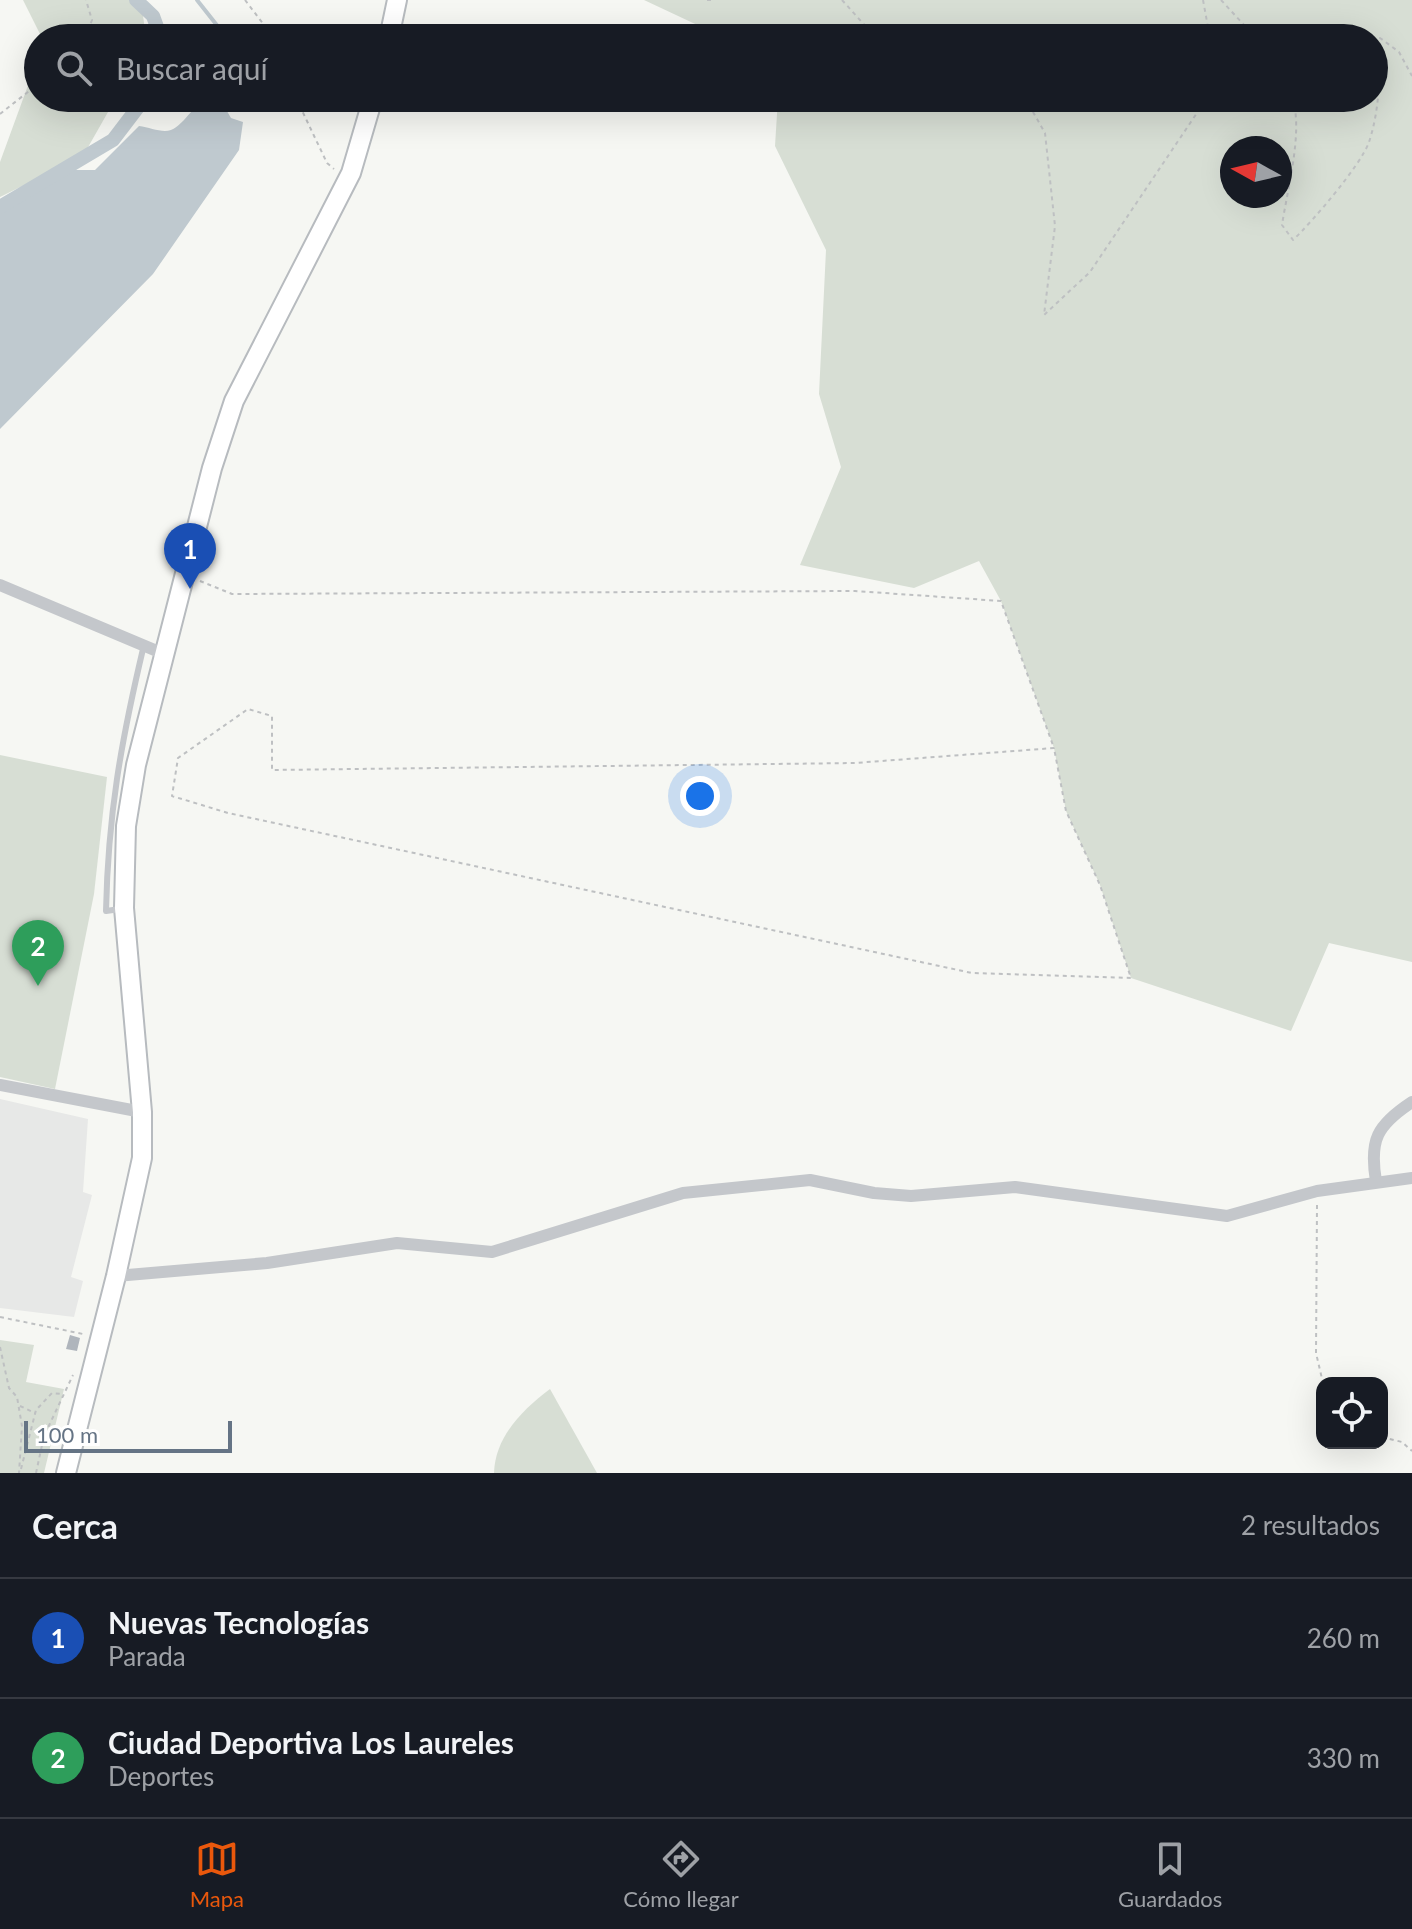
<!DOCTYPE html>
<html lang="es">
<head>
<meta charset="utf-8">
<style>
  body { margin:0; font-family:Lato,sans-serif; background:#20242c; color:#f1f3f6 }
  .controls { position:absolute; right:24px; bottom:24px; display:grid; overflow:hidden; border-radius:16px; box-shadow:0 8px 32px #0002 }
  .controls button { width:72px; height:72px; display:grid; place-items:center; padding:0; border:0; border-bottom:2px solid #363941; background:#171b24; color:#f1f3f6; font:40px sans-serif }
  .compass { position:absolute; left:1220px; top:136px; width:72px; height:72px; border-radius:50%; background:#171b24; box-shadow:0 8px 32px #0002; rotate:278deg }
  .scale { position:absolute; left:24px; bottom:20px; width:208px; box-sizing:border-box; padding-left:8px; border:4px solid #657485; border-top:0; font-size:22px; line-height:28px; white-space:nowrap; color:#657485; -webkit-text-stroke:6px #fff; paint-order:stroke }
  .you { position:absolute; left:700px; top:796px; width:28px; height:28px; margin:-20px; border:6px solid #fff; border-radius:50%; background:#1a73e8; box-shadow:0 0 0 12px #1a73e833 }
  .badge { display:grid; place-items:center; width:52px; height:52px; border-radius:50%; background:#ea580c; color:#fff; font-size:26px; font-weight:700 }
  .pin { position:absolute; translate:-50% -66px; filter:drop-shadow(0 2px 4px #0008) }
  .pin::after { content:''; position:absolute; top:42px; width:28px; height:24px; background:inherit; clip-path:polygon(0 0,100% 0,50% 100%) }
  .list { margin:0; padding:0; list-style:none }
  h2 { display:flex; justify-content:space-between; align-items:center; height:104px; margin:0; padding:0 32px; font-size:34px }
  h2 small { font-size:26px; font-weight:400; color:#9ea1a6 }
  .list li { display:grid; grid-template-columns:52px 1fr auto; gap:24px; align-items:center; box-sizing:border-box; height:120px; padding:0 32px; border-top:2px solid #363941 }
  .list b { display:block; font-size:30px; white-space:nowrap }
  .list p { margin:0; font-size:26px; white-space:nowrap; color:#9ea1a6 }
  .list em { font-size:26px; font-style:normal; color:#9ea1a6 }
  .icon { flex:none; width:44px; height:44px; fill:none; stroke:currentColor; stroke-width:2; stroke-linecap:round; stroke-linejoin:round }
  .map { position:relative; flex:none; width:1412px; height:1473px; overflow:hidden }
  .search { position:absolute; background:#171b24; box-shadow:0 8px 32px #0002; left:24px; right:24px; top:24px; height:88px; display:flex; align-items:center; gap:20px; box-sizing:border-box; padding:0 28px; border-radius:44px; color:#9ea1a6; font-size:30px }
  .sheet { height:344px; background:#171b24 }
  nav { display:flex; justify-content:space-around; align-items:center; box-sizing:border-box; height:112px; border-top:2px solid #363941; background:#171b24; font-size:22px; color:#9ea1a6 }
  nav a { display:grid; justify-items:center; gap:4px }
  nav .on { color:#ea580c }
  .map>svg:first-child { display:block }
  .built { fill:#e7e8e7 }
  .green { fill:#d7ded4; fill-rule:evenodd }
  .water { fill:#bfc9cf }
  .lines { fill:none; stroke-linecap:round; stroke-linejoin:round }
  .stream { stroke:#bfc9cf; stroke-width:4 }
  .canal { stroke:#bfc9cf; stroke-width:14 }
  .building { fill:#afb5bc }
  .primary-casing { stroke:#b7bbbf; stroke-width:22 }
  .path { stroke:#bec0c2; stroke-width:2; stroke-dasharray:4 4; stroke-linecap:butt }
  .lane { stroke:#c4c7cb; stroke-width:6 }
  .street { stroke:#c4c7cb; stroke-width:12 }
  .primary { stroke:#fff; stroke-width:18 }
</style>
</head>
<body>
<div class="map">
<svg width="1412" height="1473" viewBox="0 0 1412 1473">
  <rect width="100%" height="100%" fill="#f6f7f3"/>
  <!-- built -->
  <path class="built" d="M0,1099L88,1119L83,1192L92,1195L71,1277L83,1281L74,1317L0,1308Z"/>
  <!-- green -->
  <g class="green">
    <path d="M23,0H135L142,8L146,38H42Z"/>
    <path d="M644,0H1412V962L1329,943L1291,1031L1131,978L1100,885L1066,811L1054,748L1001,601L979,561L914,588L800,565L841,467L819,394L826,250L775,146L778,98H1374V38H725ZM1232,148H1280V196H1232Z"/>
    <path d="M38,58V98H116L83,156L0,197V162Z"/>
    <path d="M0,755L107,777L94,894L55,1089L0,1077Z"/>
    <path d="M0,1340L34,1345L26,1382L64,1389L44,1473H0Z"/>
    <path d="M550,1389L597,1473H494C495,1437 522,1410 550,1389Z"/>
  </g>
  <!-- water -->
  <path class="water" d="M206,101L224,106L231,118L243,122L239,150L153,274L0,429V210L71,170H95L139,126C148,127 157,131 165,131C182,131 190,106 206,101Z"/>
  <g class="lines">
    <!-- stream -->
    <g class="stream">
      <path d="M197,0L227,38"/>
      <path d="M222,110L229,98"/>
    </g>
    <!-- canal -->
    <g class="canal">
      <path d="M136,0L153,16L161,38"/>
      <path d="M0,207L113,140L145,98"/>
    </g>
  </g>
  <!-- building -->
  <path class="building" d="M70,1335L80,1338L77,1351L66,1349Z"/>
  <g class="lines">
    <defs>
      <g id="primary">
        <path d="M389,38L397,0"/>
        <path d="M66,1473L116,1276L142,1158V1112L124,908L126,826L136,765L212,468L234,401L351,173L373,98"/>
      </g>
    </defs>
    <!-- primary casing -->
    <use href="#primary" class="primary-casing"/>
    <!-- path -->
    <g class="path">
      <path d="M245,0L274,38"/>
      <path d="M707,0H712"/>
      <path d="M842,0L869,30L889,38"/>
      <path d="M1203,0L1210,38"/>
      <path d="M1221,0L1256,38"/>
      <path d="M85,38L92,20L86,0"/>
      <path d="M296,98L327,163L334,169"/>
      <path d="M1025,98L1045,133L1055,226L1044,315L1090,272L1207,98"/>
      <path d="M1292,98C1304,129 1287,191 1282,225L1293,240C1312,222 1361,165 1369,142C1380,109 1380,72 1380,38L1399,52L1412,76"/>
      <path d="M0,114L38,84"/>
      <path d="M200,581L232,594L855,591L1001,601L1054,748L855,763L272,770V716L248,709L178,758L172,796L228,813L972,973L1131,978L1100,885L1066,811L1054,748"/>
      <path d="M1317,1205L1316,1353L1323,1383"/>
      <path d="M0,1317L83,1334"/>
      <path d="M0,1347L9,1388L17,1397L22,1426L19,1473"/>
      <path d="M20,1406L35,1413"/>
      <path d="M1382,1437L1402,1442L1412,1451"/>
      <path d="M21,1469L36,1410L52,1393L61,1394"/>
      <path d="M36,1473L44,1436L73,1375"/>
    </g>
    <!-- lane -->
    <path class="lane" d="M120,909L106,911C108,815 121,742 143,649"/>
    <!-- street -->
    <g class="street">
      <path d="M0,585L164,654"/>
      <path d="M0,1085L142,1112"/>
      <path d="M1376,1181C1369,1140 1377,1125 1412,1102"/>
      <path d="M116,1276L267,1263L397,1243L492,1252L683,1193L810,1180L874,1193L911,1196L1015,1187L1227,1216L1317,1191L1412,1178"/>
    </g>
    <!-- primary -->
    <use href="#primary" class="primary"/>
  </g>
</svg>
<div class="controls">
<button><svg class="icon" aria-label="locate" viewBox="0 0 24 24"><circle cx="12" cy="12" r="6"/><path d="M12 2v4M12 18v4M2 12h4M18 12h4"/></svg></button>
</div>
<svg class="compass" viewBox="-18 -18 36 36"><path d="M0-13l5 13h-10z" fill="#e53935"/><path d="M0 13l5-13h-10z" fill="#9ea1a6"/></svg>
<div class="scale">100 m</div>
<div class="you"></div>
<div class="pin badge" style="left:190px;top:589px;background:#1a4fb4">1</div>
<div class="pin badge" style="left:38px;top:986px;background:#2e9e5b">2</div>
<div class="search"><svg class="icon" aria-label="search" viewBox="0 0 24 24"><circle cx="10" cy="10" r="6"/><path d="M15 15l6 6"/></svg>Buscar aquí</div>
</div>
<section class="sheet">
<h2>Cerca<small>2 resultados</small></h2>
<ul class="list">
<li><span class="badge" style="background:#1a4fb4">1</span><div><b>Nuevas Tecnologías</b><p>Parada</p></div><em>260 m</em></li>
<li><span class="badge" style="background:#2e9e5b">2</span><div><b>Ciudad Deportiva Los Laureles</b><p>Deportes</p></div><em>330 m</em></li>
</ul>
</section>
<nav>
<a class="on"><svg class="icon" aria-label="map" viewBox="0 0 24 24"><path d="M3 6l6-2 6 2 6-2v14l-6 2-6-2-6 2zM9 4v14M15 6v14"/></svg>Mapa</a>
<a><svg class="icon" aria-label="directions" viewBox="0 0 24 24"><path d="M12 3l9 9-9 9-9-9zM9 14v-3h6M13 9l2 2-2 2"/></svg>Cómo llegar</a>
<a><svg class="icon" aria-label="saved" viewBox="0 0 24 24"><path d="M7 4h10v16l-5-4-5 4z"/></svg>Guardados</a>
</nav>
</body>
</html>
